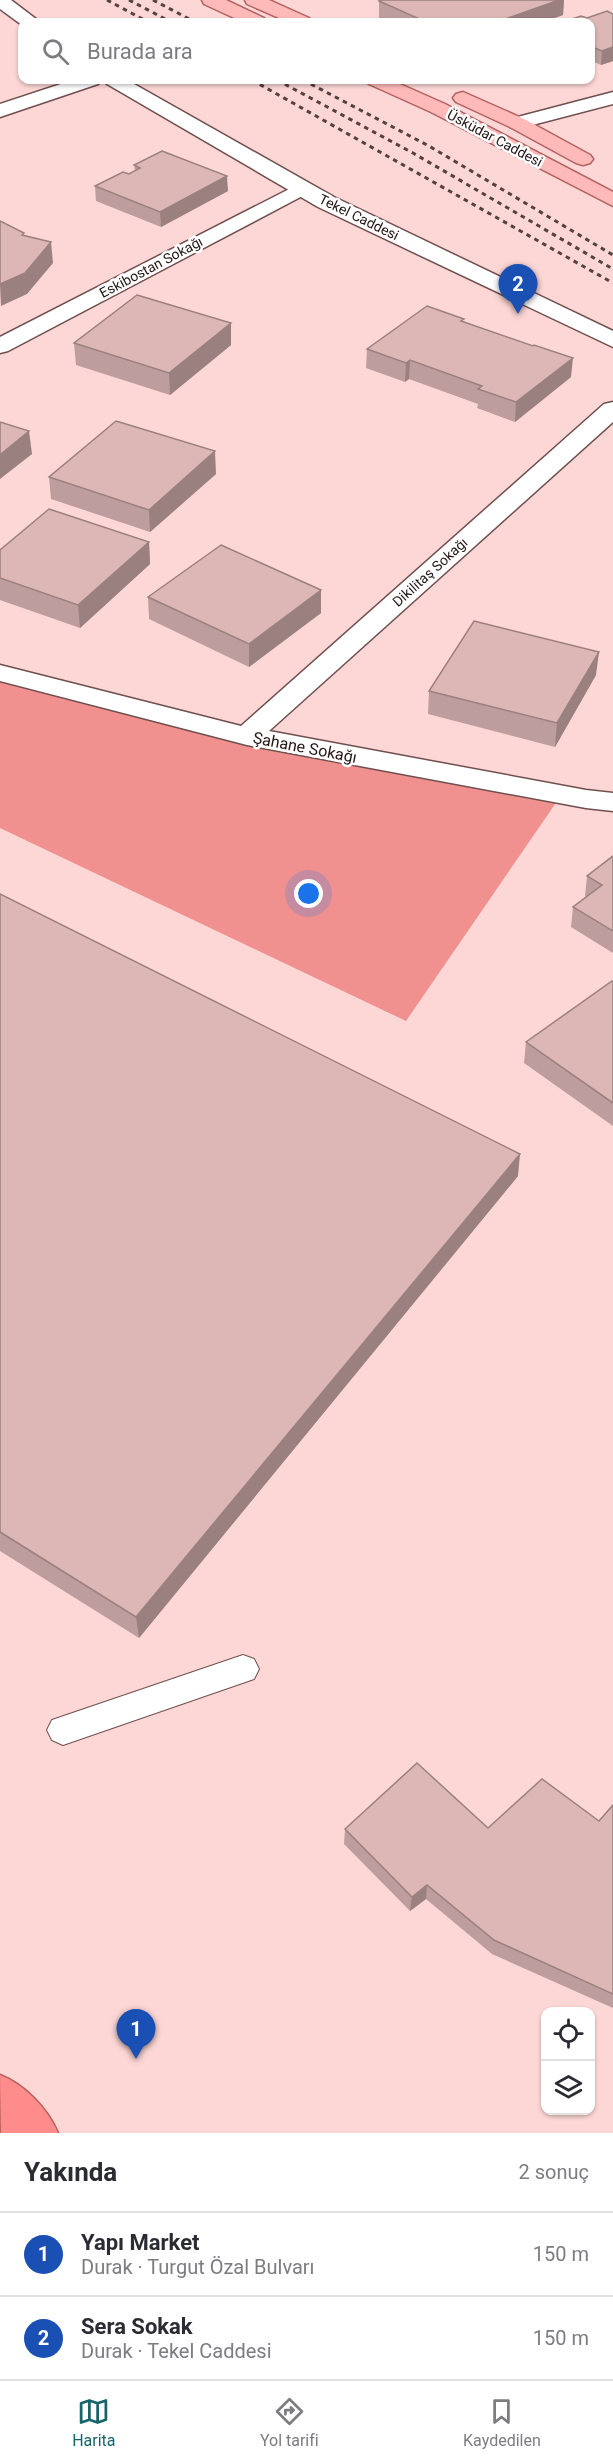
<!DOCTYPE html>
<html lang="tr">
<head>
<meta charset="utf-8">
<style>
  body { margin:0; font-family:Roboto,sans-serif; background:#f7f7f7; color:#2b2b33 }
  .controls { position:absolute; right:18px; bottom:18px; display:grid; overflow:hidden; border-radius:12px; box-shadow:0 2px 4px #0004 }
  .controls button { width:54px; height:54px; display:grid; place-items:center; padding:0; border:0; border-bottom:2px solid #e1e1e2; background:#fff; color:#2b2b33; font:30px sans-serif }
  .you { position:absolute; left:309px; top:894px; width:21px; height:21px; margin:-15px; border:4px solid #fff; border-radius:50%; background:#1a73e8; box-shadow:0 0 0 9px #1a73e833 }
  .badge { display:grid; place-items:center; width:39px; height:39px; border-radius:50%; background:#16656a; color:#fff; font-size:20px; font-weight:700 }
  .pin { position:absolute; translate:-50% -50px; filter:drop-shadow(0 2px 3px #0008) }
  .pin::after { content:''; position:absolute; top:32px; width:21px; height:18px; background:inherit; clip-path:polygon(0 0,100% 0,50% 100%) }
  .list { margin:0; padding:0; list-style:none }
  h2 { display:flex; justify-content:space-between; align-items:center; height:78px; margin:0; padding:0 24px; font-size:26px }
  h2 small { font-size:20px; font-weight:400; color:#7c7c81 }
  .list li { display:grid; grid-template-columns:39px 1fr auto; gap:18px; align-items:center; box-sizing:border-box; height:84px; padding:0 24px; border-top:2px solid #e1e1e2 }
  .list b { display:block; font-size:22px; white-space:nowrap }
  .list p { margin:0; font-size:20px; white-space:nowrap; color:#7c7c81 }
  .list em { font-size:20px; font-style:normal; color:#7c7c81 }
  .icon { flex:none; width:33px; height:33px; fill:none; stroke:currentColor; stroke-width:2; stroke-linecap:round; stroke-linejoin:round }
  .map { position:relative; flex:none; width:613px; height:2133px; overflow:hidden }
  .search { position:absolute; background:#fff; box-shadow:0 2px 4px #0004; left:18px; right:18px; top:18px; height:66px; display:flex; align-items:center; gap:15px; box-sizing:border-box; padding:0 21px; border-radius:12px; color:#7c7c81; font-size:22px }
  .sheet { height:246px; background:#fff }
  nav { display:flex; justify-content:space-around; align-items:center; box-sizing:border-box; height:84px; border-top:2px solid #e1e1e2; background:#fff; font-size:16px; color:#7c7c81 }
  nav a { display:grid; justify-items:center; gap:3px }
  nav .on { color:#16656a }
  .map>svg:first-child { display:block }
  .green { fill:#f0918f }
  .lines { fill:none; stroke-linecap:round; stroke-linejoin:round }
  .lane-casing { stroke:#6f4f4e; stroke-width:2 }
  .street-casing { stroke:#6f4f4e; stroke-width:3 }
  .secondary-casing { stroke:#6f4f4e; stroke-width:3 }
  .primary-casing { stroke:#b26362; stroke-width:3 }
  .highway-casing { stroke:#b26362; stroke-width:3 }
  .lane { fill:#fff; fill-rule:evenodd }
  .street { fill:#fff; fill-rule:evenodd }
  .secondary { fill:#fff; fill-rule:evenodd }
  .primary { fill:#febab9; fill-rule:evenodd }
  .highway { fill:#fe8c8b; fill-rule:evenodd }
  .rail { stroke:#544140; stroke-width:3; stroke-dasharray:4.5 4.5; stroke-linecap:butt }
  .wall { fill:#bd9d9d }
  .shaded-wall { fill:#9a807f }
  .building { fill:#dcb7b6; stroke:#9a807f; stroke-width:1.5 }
  .labels { text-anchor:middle; stroke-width:5; stroke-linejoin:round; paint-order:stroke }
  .far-street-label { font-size:14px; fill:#241716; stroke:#fff }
  .street-label { font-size:16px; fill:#241716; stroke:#fff }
</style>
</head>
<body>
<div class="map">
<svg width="613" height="2133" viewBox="0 0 613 2133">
  <rect width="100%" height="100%" fill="#fdd7d5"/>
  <!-- green -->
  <path class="green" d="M0,677L562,794L406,1021L0,828Z"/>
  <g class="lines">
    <defs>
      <path id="lane" d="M243,1655L254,1659L259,1669L254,1679L63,1745L52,1740L47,1730L52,1720Z"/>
      <g id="street">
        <path d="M73,80H101L98,84L0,117V104Z"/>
        <path d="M613,92V104L517,129L510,127L507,123L510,119Z"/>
        <path d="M303,182L310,184L314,188L310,192L8,351L0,353V337Z"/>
        <path d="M613,402V422L269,731L586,790L613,793V811L586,808L247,745L0,681V665L241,726L604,404Z"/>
      </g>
      <g id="secondary">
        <path d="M0,0H11L40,22H22V25L0,9Z"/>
        <path d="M104,80H127L334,197L613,331V347L318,207L107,84Z"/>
      </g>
      <g id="primary">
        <path d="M202,0H226L264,18L266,22H243L204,4Z"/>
        <path d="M245,0H269L309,18L311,22H288L247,4Z"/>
        <path d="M366,80H391L445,104L613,192V206L431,112L369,84Z"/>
        <path d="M463,92L524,119L590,155L593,159L590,163L583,165L576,163L510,127L456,102L453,98L456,94Z"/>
      </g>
      <path id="highway" d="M0,2075C25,2085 47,2108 58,2133H1Z"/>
    </defs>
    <!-- lane casing -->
    <use href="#lane" class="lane-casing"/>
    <!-- street casing -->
    <use href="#street" class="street-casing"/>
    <!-- secondary casing -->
    <use href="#secondary" class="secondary-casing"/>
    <!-- primary casing -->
    <use href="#primary" class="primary-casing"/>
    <!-- highway casing -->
    <use href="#highway" class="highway-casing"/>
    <!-- lane -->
    <use href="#lane" class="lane"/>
    <!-- street -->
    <use href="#street" class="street"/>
    <!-- secondary -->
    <use href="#secondary" class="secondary"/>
    <!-- primary -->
    <use href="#primary" class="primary"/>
    <!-- highway -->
    <use href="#highway" class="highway"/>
    <!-- rail -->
    <g class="rail">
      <path d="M107,0L148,22"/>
      <path d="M129,0L171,22"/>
      <path d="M153,0L195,22"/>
      <path d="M252,80L613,283"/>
      <path d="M277,80L413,153L613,269"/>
      <path d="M303,80L429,146L613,255"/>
    </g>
  </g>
  <!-- wall -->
  <g class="wall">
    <path d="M381,0H564L563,15L543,22H389L379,18V1Z"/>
    <path d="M613,14V61L601,65L594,62L591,64V22L587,18Z"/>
    <path d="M134,165L228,191L161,227L96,201L95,186L135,171Z"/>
    <path d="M464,322L571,377L515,422L477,408L478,404L409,379L405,382L366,368L367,349Z"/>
    <path d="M74,343L231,345L170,395L76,365Z"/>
    <path d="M216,474L150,532L51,499L49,477Z"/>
    <path d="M149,542L150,564L80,628L0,600V550Z"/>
    <path d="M148,597L321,613L249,667L149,619Z"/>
    <path d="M596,675L555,747L428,714L429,691Z"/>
    <path d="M613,856V953L571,927L573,907L586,897L585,896L587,876Z"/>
    <path d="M0,894L518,1176L139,1638L0,1551Z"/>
    <path d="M613,982V1126L524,1063L526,1042Z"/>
    <path d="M613,1805V2008L492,1954L426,1899L410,1911L344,1844L345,1829L488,1828L599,1821Z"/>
  </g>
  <!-- shaded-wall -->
  <g class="shaded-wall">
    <path d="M559,0H564L563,15L543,22H497Z"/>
    <path d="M613,47V61L601,65L602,51Z"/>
    <path d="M595,48L594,62L591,64V50Z"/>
    <path d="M227,176L228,191L161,227L160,212Z"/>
    <path d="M51,242L53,263L27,294L1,306L0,284Z"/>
    <path d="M231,323V345L170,395L169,373Z"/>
    <path d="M573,358L571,377L515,422L516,402Z"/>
    <path d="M410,360L409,379L405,382L406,363Z"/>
    <path d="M29,431L32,454L0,479V455Z"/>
    <path d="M215,451L216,474L150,532L149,510Z"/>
    <path d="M149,542L150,564L80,628L78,605Z"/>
    <path d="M321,590V613L249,667V644Z"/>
    <path d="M599,652L596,675L555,747L557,723Z"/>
    <path d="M520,1154L518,1176L139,1638L136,1617Z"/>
    <path d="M427,1885L426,1899L410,1911L412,1897Z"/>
  </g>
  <!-- building -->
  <g class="building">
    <path d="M381,0H559L497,22H426L379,1Z"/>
    <path d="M607,11L613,14V47L602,51L595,48L591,50V22H563L581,16L587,18Z"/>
    <path d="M162,151L227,176L160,212L95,186L123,172L129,174L140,168L134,165Z"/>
    <path d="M0,221L24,233L22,235L51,242L25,273L0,284Z"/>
    <path d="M137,295L231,323L169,373L74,343Z"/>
    <path d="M427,306L464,319L461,321L533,346L534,345L573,358L516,402L478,389L482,386L410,360L406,363L367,349Z"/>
    <path d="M116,421L215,451L149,510L49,477Z"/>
    <path d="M0,422L29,431L0,455Z"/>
    <path d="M49,509L149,542L78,605L0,578V550Z"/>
    <path d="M221,545L321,590L249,644L148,597Z"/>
    <path d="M474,621L599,652L557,723L429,691Z"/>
    <path d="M613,856V931L573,907L602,885L587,876Z"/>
    <path d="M0,894L520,1154L136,1617L0,1532Z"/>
    <path d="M612,981L613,982V1103L526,1042Z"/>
    <path d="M417,1763L488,1828L542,1779L599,1821L613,1805V1994L494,1940L427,1885L412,1897L345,1829Z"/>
  </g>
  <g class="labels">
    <!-- far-street labels -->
    <g class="far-street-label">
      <text transform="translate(495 138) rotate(28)" y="5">Üsküdar Caddesi</text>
      <text transform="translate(359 217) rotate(26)" y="5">Tekel Caddesi</text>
      <text transform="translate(151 267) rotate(-28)" y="5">Eskibostan Sokağı</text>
      <text transform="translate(430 572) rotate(-42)" y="5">Dikilitaş Sokağı</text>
    </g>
    <!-- street labels -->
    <g class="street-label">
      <text transform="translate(305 747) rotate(11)" y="6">Şahane Sokağı</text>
    </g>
  </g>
</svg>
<div class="controls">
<button><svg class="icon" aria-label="locate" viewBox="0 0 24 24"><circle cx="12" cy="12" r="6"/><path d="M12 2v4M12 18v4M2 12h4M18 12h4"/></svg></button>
<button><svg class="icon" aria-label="layers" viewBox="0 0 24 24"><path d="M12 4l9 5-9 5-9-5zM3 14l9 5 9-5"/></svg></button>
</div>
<div class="you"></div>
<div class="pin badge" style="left:136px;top:2059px;background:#1a4fb4">1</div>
<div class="pin badge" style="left:518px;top:314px;background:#1a4fb4">2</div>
<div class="search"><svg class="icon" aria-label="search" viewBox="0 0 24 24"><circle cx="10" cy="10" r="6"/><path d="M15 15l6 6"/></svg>Burada ara</div>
</div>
<section class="sheet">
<h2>Yakında<small>2 sonuç</small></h2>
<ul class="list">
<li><span class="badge" style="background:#1a4fb4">1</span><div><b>Yapı Market</b><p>Durak · Turgut Özal Bulvarı</p></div><em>150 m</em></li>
<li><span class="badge" style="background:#1a4fb4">2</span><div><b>Sera Sokak</b><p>Durak · Tekel Caddesi</p></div><em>150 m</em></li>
</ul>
</section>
<nav>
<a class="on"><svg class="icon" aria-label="map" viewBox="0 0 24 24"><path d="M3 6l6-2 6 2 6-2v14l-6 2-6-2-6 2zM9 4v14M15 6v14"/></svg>Harita</a>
<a><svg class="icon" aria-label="directions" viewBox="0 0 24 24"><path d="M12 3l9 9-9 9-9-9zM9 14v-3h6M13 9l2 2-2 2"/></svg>Yol tarifi</a>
<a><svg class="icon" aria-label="saved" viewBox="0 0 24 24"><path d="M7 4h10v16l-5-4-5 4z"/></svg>Kaydedilen</a>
</nav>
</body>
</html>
